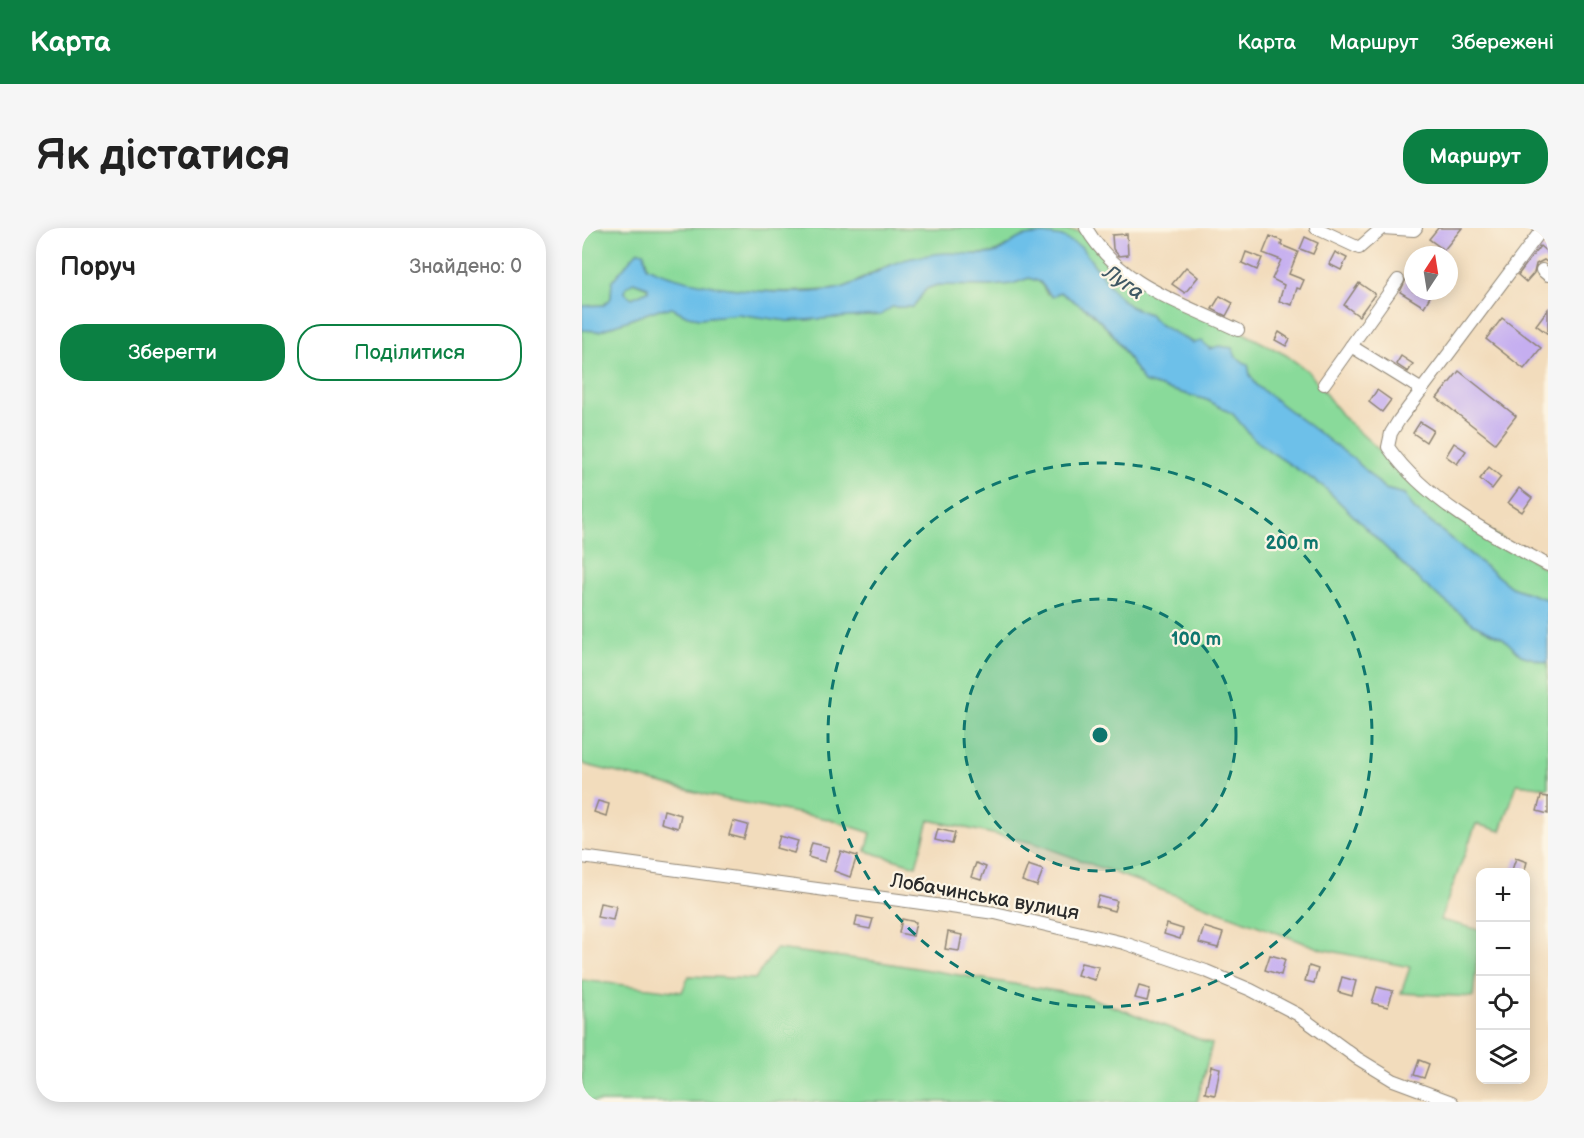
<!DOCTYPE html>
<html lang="uk">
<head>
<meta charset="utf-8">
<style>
  body { margin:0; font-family:"Balsamiq Sans",sans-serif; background:#f6f6f6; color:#222 }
  .controls { position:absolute; right:18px; bottom:18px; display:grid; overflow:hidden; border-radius:12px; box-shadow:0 3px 15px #0003 }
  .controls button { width:54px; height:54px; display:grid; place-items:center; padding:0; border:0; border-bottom:2px solid #e0e0e0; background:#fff; color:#222; font:30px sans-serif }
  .compass { position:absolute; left:822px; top:18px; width:54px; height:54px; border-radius:50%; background:#fff; box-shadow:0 3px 15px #0003; rotate:12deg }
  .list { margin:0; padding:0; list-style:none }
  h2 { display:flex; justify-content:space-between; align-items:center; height:78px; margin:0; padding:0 24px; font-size:26px }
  h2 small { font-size:20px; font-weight:400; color:#767676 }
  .actions { display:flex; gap:12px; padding:18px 24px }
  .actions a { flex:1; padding:14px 0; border:2px solid #0b8043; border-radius:24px; text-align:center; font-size:21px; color:#0b8043 }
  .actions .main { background:#0b8043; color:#fff }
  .icon { flex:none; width:33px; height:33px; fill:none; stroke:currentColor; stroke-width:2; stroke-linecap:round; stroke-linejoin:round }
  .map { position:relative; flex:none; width:966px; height:874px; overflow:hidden; border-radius:24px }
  header { display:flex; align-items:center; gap:36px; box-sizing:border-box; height:84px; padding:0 30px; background:#0b8043; color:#fff }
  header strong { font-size:28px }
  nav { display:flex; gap:33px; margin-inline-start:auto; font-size:21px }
  .intro { display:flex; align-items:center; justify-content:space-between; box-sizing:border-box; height:144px; padding:0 36px }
  h1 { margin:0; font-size:42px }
  .button { padding:15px 27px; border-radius:24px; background:#0b8043; color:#fff; font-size:21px; font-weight:700 }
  main { display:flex; gap:36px; padding:0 36px }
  aside { flex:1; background:#fff; border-radius:24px; box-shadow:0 3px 15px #0003 }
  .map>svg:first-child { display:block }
  .green { fill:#89da9a; stroke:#5a8262; stroke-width:1.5 }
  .water { fill:#6dc0e9; stroke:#4c768a; stroke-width:1.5; fill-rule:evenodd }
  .building { fill:#c5aef0 }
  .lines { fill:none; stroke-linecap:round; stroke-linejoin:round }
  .minor-casing { stroke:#8e8474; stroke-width:14 }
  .minor { stroke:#fff; stroke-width:12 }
  .ring { fill:none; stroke:#0f766e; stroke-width:3; stroke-dasharray:10 8 }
  .labels { text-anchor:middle; stroke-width:4.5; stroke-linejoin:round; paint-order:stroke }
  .street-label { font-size:20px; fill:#2b2b2b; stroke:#fcf5e5 }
  .water-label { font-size:21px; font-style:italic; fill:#3f5864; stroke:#fcf5e5 }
  .centre { fill:#0f766e; stroke:#fcf5e5; stroke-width:3 }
  .ring-label { font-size:18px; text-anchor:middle; font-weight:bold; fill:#0f766e; stroke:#fcf5e5; stroke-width:4.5; stroke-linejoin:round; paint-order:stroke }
</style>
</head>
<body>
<header>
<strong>Карта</strong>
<nav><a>Карта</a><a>Маршрут</a><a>Збережені</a></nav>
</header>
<div class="intro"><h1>Як дістатися</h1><a class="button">Маршрут</a></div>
<main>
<aside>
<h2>Поруч<small>Знайдено: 0</small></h2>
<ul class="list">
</ul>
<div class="actions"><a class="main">Зберегти</a><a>Поділитися</a></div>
</aside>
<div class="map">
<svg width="966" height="874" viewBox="0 0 966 874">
  <rect width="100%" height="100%" fill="#fcf5e5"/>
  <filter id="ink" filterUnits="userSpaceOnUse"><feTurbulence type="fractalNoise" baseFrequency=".0167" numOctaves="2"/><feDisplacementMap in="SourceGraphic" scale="12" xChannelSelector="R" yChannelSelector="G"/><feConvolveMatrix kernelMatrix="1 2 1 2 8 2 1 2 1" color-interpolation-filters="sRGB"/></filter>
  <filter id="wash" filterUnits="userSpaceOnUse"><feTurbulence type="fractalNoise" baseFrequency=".008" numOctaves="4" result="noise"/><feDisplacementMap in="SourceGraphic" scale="24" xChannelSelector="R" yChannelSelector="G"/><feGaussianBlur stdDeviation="1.35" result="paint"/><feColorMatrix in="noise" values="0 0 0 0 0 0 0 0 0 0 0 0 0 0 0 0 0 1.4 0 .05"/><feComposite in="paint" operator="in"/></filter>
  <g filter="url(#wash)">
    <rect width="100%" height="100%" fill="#f2dcbc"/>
    <!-- green -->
    <g class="green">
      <path d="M0,0H449L506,4L537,41L704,127L727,144L761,189L817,240L966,343V372L929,359L832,281L822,266L803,261L774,233L675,158L668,147L666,137L654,129L612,115L578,97L567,86L549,79L533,65L499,19C482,15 455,3 438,10C426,15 423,22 409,25C377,28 340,29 309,37C289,42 275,58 254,61C201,67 113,64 65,39L64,31L56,23L30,53L29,70L22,77L0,78Z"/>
      <path d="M447,50L458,54L465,66L478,64L509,84L531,107L562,154L625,172L651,186L670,209L689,224L741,258L840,355L892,396L921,410L939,427L966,435V560L935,556L919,603L894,596L858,692L898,702L891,769L819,765L828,739L739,721L452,615L347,592L334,638L284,623L289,605L246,591L142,571L4,537L0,534V102L17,103L77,81L90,80L106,88L118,90L156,86L206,93L298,87L310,79H331L344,61L355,57L407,58L430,56Z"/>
      <path d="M51,54L66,60V63L50,70L43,65L44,59Z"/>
      <path d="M194,721L292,733L504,768L630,816L615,874H0V752L100,764L107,748L173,751Z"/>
    </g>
    <!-- water -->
    <path class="water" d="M462,6L480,9L499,19L533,65L549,79L567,86L578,97L611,115L620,113L628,121L637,118L650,120L654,129L666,137L668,147L675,158L774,233L803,261L822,266L832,281L929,359L966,372V435L939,427L921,410L892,396L840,355L741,258L689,224L670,209L651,186L625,172L562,154L531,106L509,84L478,64L470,69L458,54L447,50L430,56L407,58L355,57L344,61L331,79H310L299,87L206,93L156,86L118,90L106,88L90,80L77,81L17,103L0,102V78L22,77L29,70L30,53L56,23L62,24L65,39C105,60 214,71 259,60C284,53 304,35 330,30C342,28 355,25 366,25C382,25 397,28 412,25C424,22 429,13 440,9C446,7 455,7 462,6ZM51,54L66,59V63L50,70L43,65L44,59Z"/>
    <g id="blocks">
      <!-- building -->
      <g class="building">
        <path d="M856,0H880L862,22L847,11Z"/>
        <path d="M545,6L546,27L537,28L531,21L530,7Z"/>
        <path d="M688,8L700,13L699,17L716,24L707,46L722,52L718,61L715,60L710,77L697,73L702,57L690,51L699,32L681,25Z"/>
        <path d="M723,9L736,15L731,26L718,21Z"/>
        <path d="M958,18L966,25V35L962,32L954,36L952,45L944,54L936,47Z"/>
        <path d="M664,24L680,30L675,42L660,35Z"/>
        <path d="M753,24L765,30L759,42L747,36Z"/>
        <path d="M604,39L616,49L603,65L590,56Z"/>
        <path d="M824,51L831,55V63H844L849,67L842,79L818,64Z"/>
        <path d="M777,55L793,66L777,88L762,77Z"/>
        <path d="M638,68L651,75L644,88L630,81Z"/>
        <path d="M966,81V106L954,97Z"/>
        <path d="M920,90L959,120L942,141L904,111Z"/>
        <path d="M697,104L708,111L704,118L693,112Z"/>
        <path d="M819,128L831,136L826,144L814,136Z"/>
        <path d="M877,143L934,188L913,215L855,170Z"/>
        <path d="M795,162L809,172L800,184L787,174Z"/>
        <path d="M838,194L851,202L844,214L831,205Z"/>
        <path d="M872,215L884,223L875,236L864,228Z"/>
        <path d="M907,239L919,249L910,261L898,251Z"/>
        <path d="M937,260L950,270L940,284L926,275Z"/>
        <path d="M959,568L966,569V586L955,583Z"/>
        <path d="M16,573L27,576L24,588L12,584Z"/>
        <path d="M82,582L99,587L96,600L79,595Z"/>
        <path d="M151,593L166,597L162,611L147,607Z"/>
        <path d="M356,601L373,605L370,616L353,612Z"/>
        <path d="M198,608L216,613L212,625L194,620Z"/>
        <path d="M230,615L247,619L243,634L226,629Z"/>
        <path d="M259,623L275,628L268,649L252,643Z"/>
        <path d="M934,630L945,634L942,645H929Z"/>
        <path d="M394,635L404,639L399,652L389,649Z"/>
        <path d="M446,637L461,642L455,658L440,653Z"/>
        <path d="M517,668L535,673L532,683L514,678Z"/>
        <path d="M18,675L34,678L31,692L15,689Z"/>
        <path d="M275,688L291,691L288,701L273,698Z"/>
        <path d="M320,691L334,694L331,708L317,705Z"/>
        <path d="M585,696L601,701L598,711L582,706Z"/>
        <path d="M622,699L641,705L636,720L617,715Z"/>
        <path d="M366,704L380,707L377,723L363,721Z"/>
        <path d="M688,727L703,731L699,747L683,742Z"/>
        <path d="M499,735L517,739L513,752L495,747Z"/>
        <path d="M727,738L736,741L732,755L723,753Z"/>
        <path d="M760,749L774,753L770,768L756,764Z"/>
        <path d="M557,758L568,761L565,773L553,770Z"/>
        <path d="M795,759L811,763L806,779L790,775Z"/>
        <path d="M837,832L847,836L842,850L832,847Z"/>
        <path d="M629,838L638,840L633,867L623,865Z"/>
      </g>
    </g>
  </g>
  <g filter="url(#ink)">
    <use href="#blocks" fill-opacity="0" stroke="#8e8474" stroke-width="1.5"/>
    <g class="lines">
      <defs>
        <g id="minor">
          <path d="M504,0C538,58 598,74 656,102"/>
          <path d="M734,0L777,20L800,0L832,2L834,0"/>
          <path d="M961,0L817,192L809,205L806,219C844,273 909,307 966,337"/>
          <path d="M960,42L966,47"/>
          <path d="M769,118L840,162"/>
          <path d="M742,156L816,52"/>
          <path d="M0,629L413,685L542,715L624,743L669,762L715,786L775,830L811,852L870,874"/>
        </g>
      </defs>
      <!-- minor casing -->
      <use href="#minor" class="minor-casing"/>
      <!-- minor -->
      <use href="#minor" class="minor"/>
    </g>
  </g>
  <!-- distance rings -->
  <circle cx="518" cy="507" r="136" fill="#0f766e" fill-opacity=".12"/>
  <g class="ring">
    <circle cx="518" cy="507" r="136"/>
    <circle cx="518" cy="507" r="272"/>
  </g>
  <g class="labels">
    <!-- street labels -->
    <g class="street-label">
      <text transform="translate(403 668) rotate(10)" y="7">Лобачинська вулиця</text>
    </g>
    <!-- water labels -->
    <g class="water-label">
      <text transform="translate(542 54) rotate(35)" y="7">Луга</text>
    </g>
  </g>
  <circle cx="518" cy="507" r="9" class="centre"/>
  <g class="ring-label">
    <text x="710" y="321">200 m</text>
    <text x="614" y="417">100 m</text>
  </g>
</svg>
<div class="controls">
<button>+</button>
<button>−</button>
<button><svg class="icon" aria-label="locate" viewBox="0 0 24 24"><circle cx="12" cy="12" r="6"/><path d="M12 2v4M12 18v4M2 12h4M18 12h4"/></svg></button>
<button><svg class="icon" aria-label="layers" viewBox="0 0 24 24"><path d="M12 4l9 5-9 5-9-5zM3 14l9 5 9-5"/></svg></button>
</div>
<svg class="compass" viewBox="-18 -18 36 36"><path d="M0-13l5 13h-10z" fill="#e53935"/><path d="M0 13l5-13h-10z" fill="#767676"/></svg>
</div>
</main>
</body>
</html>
